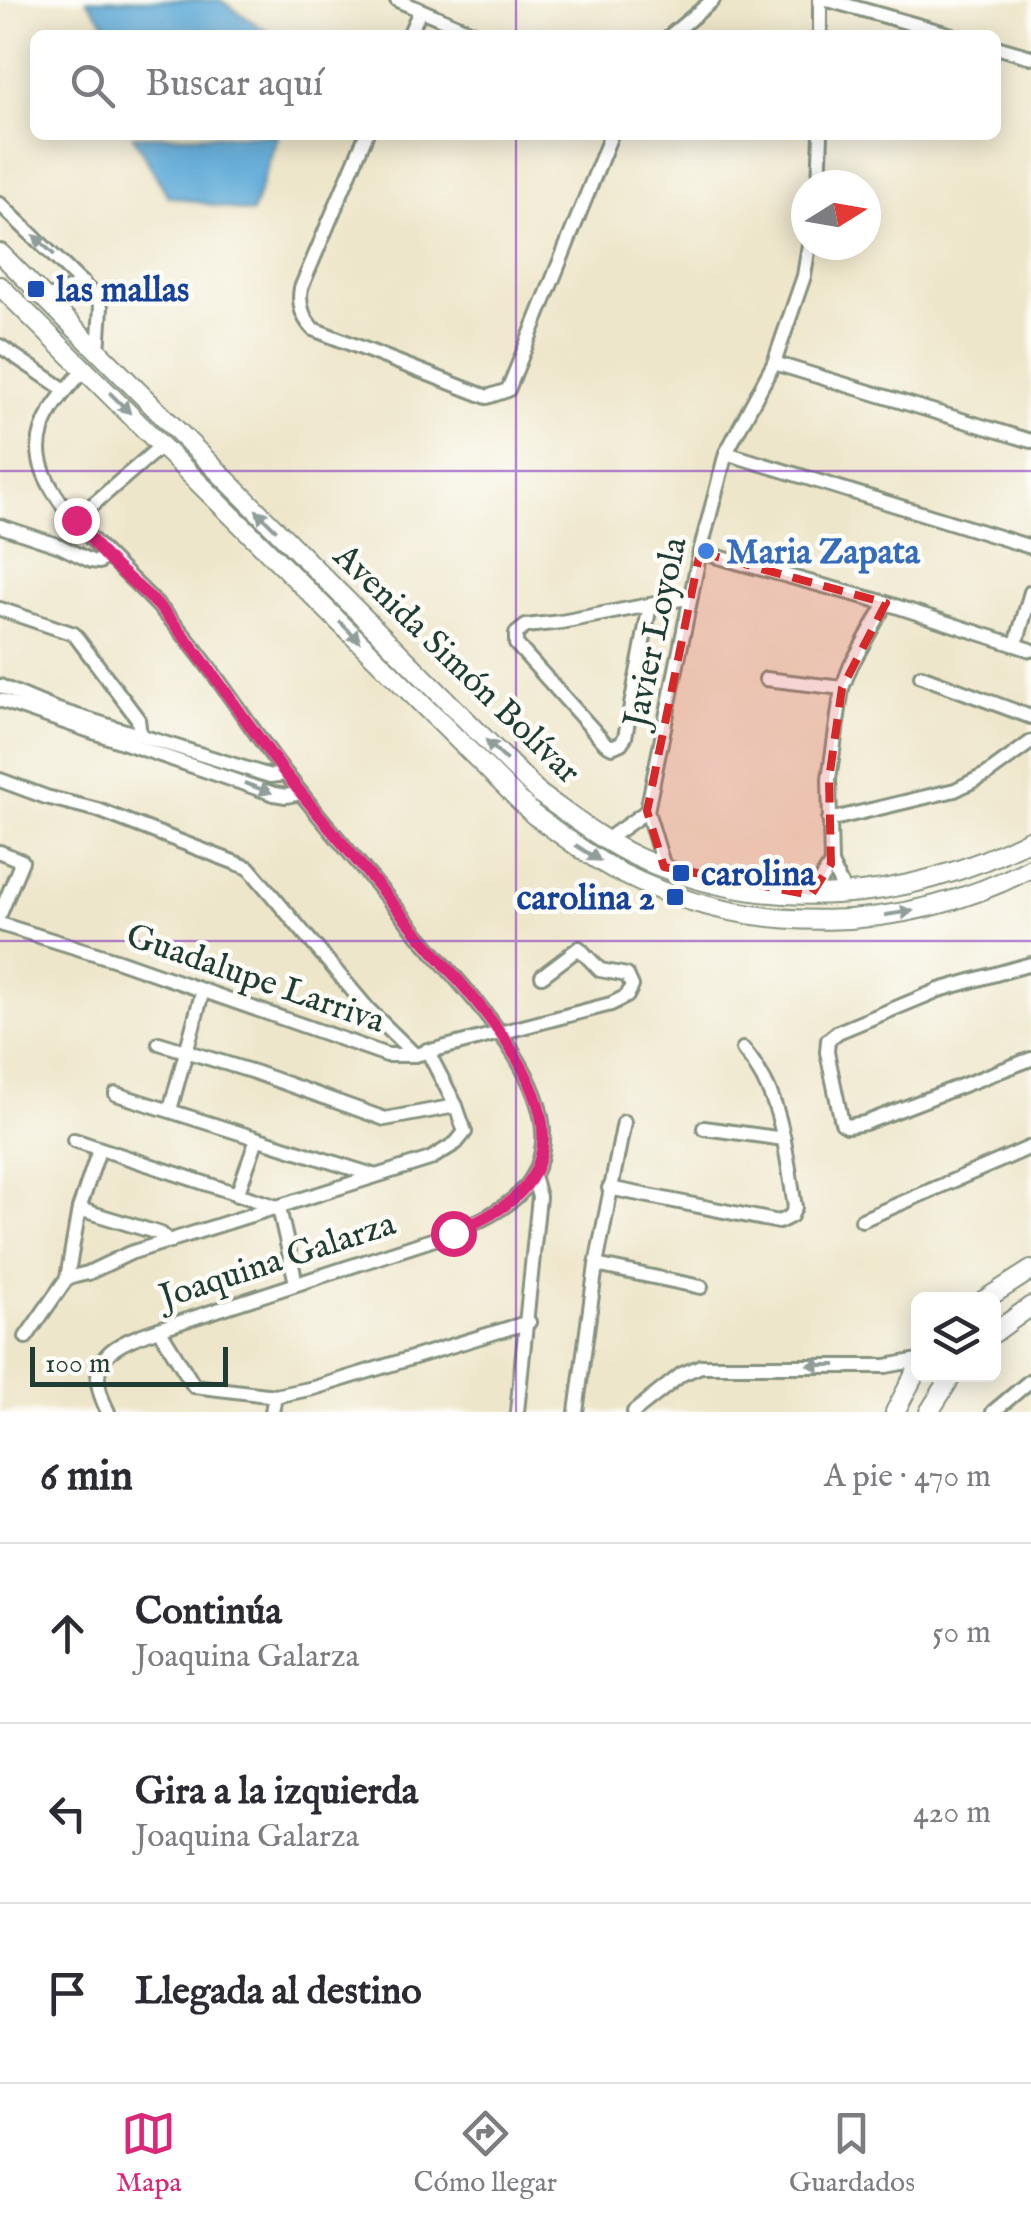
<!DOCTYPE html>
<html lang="es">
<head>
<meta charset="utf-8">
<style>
  body { margin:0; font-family:"IM FELL English",serif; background:#f2f2f3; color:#2b2b33 }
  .controls { position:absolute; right:30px; bottom:30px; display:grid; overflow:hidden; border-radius:15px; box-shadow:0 5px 25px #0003 }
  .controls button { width:90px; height:90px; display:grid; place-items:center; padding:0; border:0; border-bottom:2px solid #e1e1e2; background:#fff; color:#2b2b33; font:50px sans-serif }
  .compass { position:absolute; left:791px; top:170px; width:90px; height:90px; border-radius:50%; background:#fff; box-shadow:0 5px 25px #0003; rotate:79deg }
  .scale { position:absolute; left:30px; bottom:25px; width:198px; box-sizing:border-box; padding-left:10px; border:5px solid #1f3d34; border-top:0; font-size:28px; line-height:35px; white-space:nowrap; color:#1f3d34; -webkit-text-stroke:8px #fdfcf7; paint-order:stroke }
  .stop { position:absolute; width:30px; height:30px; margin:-22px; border:8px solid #db2777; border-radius:50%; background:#fff }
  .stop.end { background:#db2777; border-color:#fff; box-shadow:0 2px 10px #0008 }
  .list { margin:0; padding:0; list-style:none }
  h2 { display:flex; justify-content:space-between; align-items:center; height:130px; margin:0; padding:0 40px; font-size:42px }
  h2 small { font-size:32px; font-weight:400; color:#7c7c81 }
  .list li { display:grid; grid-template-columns:65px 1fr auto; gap:30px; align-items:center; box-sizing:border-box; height:180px; padding:0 40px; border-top:2px solid #e1e1e2 }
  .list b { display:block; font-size:38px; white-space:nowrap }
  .list p { margin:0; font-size:32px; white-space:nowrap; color:#7c7c81 }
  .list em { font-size:32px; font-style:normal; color:#7c7c81 }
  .icon { flex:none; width:55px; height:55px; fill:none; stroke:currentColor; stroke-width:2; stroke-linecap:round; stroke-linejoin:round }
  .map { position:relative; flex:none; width:1031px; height:1412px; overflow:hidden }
  .search { position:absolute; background:#fff; box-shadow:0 5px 25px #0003; left:30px; right:30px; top:30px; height:110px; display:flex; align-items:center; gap:25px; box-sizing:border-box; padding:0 35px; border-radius:15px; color:#7c7c81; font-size:38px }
  .sheet { height:670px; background:#fff }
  nav { display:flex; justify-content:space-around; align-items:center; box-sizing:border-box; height:140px; border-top:2px solid #e1e1e2; background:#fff; font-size:28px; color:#7c7c81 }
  nav a { display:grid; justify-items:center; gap:5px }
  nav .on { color:#db2777 }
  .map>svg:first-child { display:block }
  .water { fill:#60abd8; stroke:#407486; stroke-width:2.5 }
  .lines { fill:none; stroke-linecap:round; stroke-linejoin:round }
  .minor-casing { stroke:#86927f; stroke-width:18 }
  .highway-casing { stroke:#86927f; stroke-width:22 }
  .minor { stroke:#fff; stroke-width:12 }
  .highway { stroke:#fff; stroke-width:18 }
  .oneway { fill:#8f9e9a }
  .route { stroke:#db2777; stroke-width:12 }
  .marked { fill:#d62828; fill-opacity:0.2; stroke:#d62828; stroke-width:8; stroke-dasharray:20 12; stroke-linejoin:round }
  .grid { fill:none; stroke:#7b2cbf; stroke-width:2.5; stroke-opacity:0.55 }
  .transit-dot { fill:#1a4fb4; stroke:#fdfcf7; stroke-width:4 }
  .shop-dot { fill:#3f7fe0; stroke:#fdfcf7; stroke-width:4 }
  .labels { text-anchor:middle; stroke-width:9; stroke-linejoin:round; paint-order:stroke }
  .transit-label { font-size:35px; font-weight:bold; fill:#164399; stroke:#fdfcf7; text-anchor:start }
  .shop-label { font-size:35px; font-weight:bold; fill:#366cbe; stroke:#fdfcf7; text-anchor:start }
  .street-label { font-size:35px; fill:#1f3d34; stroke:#fdfcf7 }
</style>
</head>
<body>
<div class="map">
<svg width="1031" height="1412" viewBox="0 0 1031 1412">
  <rect width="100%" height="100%" fill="#fdfcf7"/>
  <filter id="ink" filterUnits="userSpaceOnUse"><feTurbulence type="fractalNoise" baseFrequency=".01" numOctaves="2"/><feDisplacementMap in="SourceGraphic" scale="20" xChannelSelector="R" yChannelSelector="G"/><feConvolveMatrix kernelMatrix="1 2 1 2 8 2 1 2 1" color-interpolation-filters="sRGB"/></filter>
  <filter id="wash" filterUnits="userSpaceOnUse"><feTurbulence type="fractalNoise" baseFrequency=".0048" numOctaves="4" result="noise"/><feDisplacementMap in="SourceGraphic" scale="40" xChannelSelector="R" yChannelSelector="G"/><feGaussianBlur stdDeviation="2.25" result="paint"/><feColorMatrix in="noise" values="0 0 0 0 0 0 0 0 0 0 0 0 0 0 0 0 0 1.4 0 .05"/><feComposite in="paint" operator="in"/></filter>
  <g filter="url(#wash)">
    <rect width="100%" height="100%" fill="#eee6ca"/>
    <!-- water -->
    <g class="water">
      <path d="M87,0H220L272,35H114Z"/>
      <path d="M278,135L252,213L168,196L133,136Z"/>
    </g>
  </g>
  <g filter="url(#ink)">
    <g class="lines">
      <defs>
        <g id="minor">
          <path d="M397,0L479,35"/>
          <path d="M820,0V35"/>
          <path d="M828,0L952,35"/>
          <path d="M409,35L420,11"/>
          <path d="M671,35L713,0"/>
          <path d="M996,47L1031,57"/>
          <path d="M366,135L301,288C298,304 302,317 313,329L487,397L508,390L611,135"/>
          <path d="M819,185L821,135"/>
          <path d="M0,204L97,298L101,307L98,352"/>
          <path d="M45,299L83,283"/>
          <path d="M0,346L65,390"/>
          <path d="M774,363L1031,441"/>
          <path d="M86,368C64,391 33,424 40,459C49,510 130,574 163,611C209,661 244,720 286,774C327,828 373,879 416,932C459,984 548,1070 543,1142C539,1195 496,1213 453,1233L159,1329C114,1344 80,1358 108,1412"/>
          <path d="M726,453L1031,547"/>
          <path d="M76,519L162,445"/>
          <path d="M0,526L60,546L91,561L99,562L105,557"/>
          <path d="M700,552L886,603L1031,650"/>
          <path d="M650,605L625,737L621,743L612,747L605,743L516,644V634L526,626L561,622L691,597"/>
          <path d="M0,609L74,634L138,719L140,735"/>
          <path d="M1016,644L1031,592"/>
          <path d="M921,676L1031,717"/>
          <path d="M766,679L842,688"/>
          <path d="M0,686L55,709L270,776L286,774"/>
          <path d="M0,700L274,794L286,796L301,793"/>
          <path d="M0,780L46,797L98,810L249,868L369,1010L415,1055"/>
          <path d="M829,820L955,790L987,774L1031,742"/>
          <path d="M606,840L647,811"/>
          <path d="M0,852L22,861L0,914"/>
          <path d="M664,867L647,811L700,552L726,453L774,363L804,276L809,245"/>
          <path d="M845,893L831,864L829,779L842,688L851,665L886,603"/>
          <path d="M811,895L831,864"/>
          <path d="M0,924L116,960L387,1055H415L611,1004L627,996L632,986L627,975L600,970L579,948L542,976"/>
          <path d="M1031,964L939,990L838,1032L828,1040L827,1052L842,1123L847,1126L865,1123L1031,1059"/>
          <path d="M159,1043L254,1072L385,1119L456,1106"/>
          <path d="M116,1094L373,1175"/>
          <path d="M170,1110L203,990"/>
          <path d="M704,1128L784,1139"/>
          <path d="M74,1140L277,1207"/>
          <path d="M609,1188L779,1222L791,1216L795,1207C785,1148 783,1096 743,1049"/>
          <path d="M237,1195L257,1139"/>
          <path d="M279,1208L296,1283"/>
          <path d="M79,1209L161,1234L170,1242"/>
          <path d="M862,1220L1031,1147"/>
          <path d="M596,1265L701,1287"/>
          <path d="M67,1278L88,1273L130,1253L430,1159L456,1143L465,1132L456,1106L427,1050"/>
          <path d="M159,1329L194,1386L275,1396L314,1388L529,1322"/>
          <path d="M26,1337L67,1278L79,1209L99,1150"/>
          <path d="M272,1412L275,1396"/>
          <path d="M517,1412L539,1197L534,1179"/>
          <path d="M576,1412L596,1265L624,1122"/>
          <path d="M634,1412L682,1374L701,1366H886L918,1360"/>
          <path d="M993,1412L1031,1380"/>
        </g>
        <g id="highway">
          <path d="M0,253L540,794C571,816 602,841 637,857C765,916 908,903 1031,839"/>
          <path d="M0,286L534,815C563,836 591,858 623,874C751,938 905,934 1031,868"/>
          <path d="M984,1300L1031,1270"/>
          <path d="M994,1333L1031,1306"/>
          <path d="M895,1412L918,1368"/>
          <path d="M929,1412L953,1374"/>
        </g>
      </defs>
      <!-- minor casing -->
      <use href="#minor" class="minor-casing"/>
      <!-- highway casing -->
      <use href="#highway" class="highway-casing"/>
      <!-- minor -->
      <use href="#minor" class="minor"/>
      <!-- highway -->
      <use href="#highway" class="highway"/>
    </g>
    <!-- one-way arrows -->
    <defs><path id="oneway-solid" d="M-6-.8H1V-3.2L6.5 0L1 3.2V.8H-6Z" transform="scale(2.5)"/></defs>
    <g class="oneway">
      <use href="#oneway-solid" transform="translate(44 245) rotate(-136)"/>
      <use href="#oneway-solid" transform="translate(120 403) rotate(45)"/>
      <use href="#oneway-solid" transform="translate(266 520) rotate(-135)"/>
      <use href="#oneway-solid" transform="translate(350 632) rotate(45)"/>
      <use href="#oneway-solid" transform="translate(496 750) rotate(-135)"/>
      <use href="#oneway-solid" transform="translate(258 788) rotate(20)"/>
      <use href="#oneway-solid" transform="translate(588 853) rotate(33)"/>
      <use href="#oneway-solid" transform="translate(899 913) rotate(-9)"/>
      <use href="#oneway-solid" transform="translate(822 1365) rotate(180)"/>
    </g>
  </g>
  <g class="lines" filter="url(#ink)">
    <!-- route -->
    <path class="route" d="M76,520C86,531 94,544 104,555C123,576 147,592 165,613C210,665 246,724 289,778C328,827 370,876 410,924C454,978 547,1067 543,1141C540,1193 495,1214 453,1233"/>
  </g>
  <!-- marked area -->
  <path class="marked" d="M700,552L886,603L842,688L829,779L831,864L811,895L664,867L647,811Z"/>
  <!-- grid -->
  <path class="grid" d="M516,0V35M516,135V1412M0,471H1031M0,941H1031"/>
  <!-- markers -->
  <g class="transit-dot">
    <rect x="26" y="279" width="20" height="20" rx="5"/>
    <rect x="671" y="863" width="20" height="20" rx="5"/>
    <rect x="665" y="887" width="20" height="20" rx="5"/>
  </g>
  <circle class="shop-dot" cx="706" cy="551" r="10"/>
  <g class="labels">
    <!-- transit labels -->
    <g class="transit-label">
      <text x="56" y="301">las mallas</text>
      <text x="701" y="885">carolina</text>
      <text x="655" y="909" text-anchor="end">carolina 2</text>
    </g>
    <!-- shop labels -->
    <g class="shop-label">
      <text x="726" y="563">Maria Zapata</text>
    </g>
    <!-- street labels -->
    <g class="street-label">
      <text transform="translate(654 632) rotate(-78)" y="12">Javier Loyola</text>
      <text transform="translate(458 663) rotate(44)" y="12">Avenida Simón Bolívar</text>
      <text transform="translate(256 977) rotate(19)" y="12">Guadalupe Larriva</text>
      <text transform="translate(277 1259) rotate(-18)" y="12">Joaquina Galarza</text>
    </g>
  </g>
</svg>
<div class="controls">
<button><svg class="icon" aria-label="layers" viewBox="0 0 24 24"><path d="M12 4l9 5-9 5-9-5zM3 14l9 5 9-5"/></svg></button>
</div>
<svg class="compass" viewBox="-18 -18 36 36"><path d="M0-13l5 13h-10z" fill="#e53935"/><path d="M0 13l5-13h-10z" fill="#7c7c81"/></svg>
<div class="scale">100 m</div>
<div class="stop" style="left:453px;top:1233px"></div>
<div class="stop end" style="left:76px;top:520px"></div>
<div class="search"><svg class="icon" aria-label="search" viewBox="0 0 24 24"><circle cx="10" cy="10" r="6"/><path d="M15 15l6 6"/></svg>Buscar aquí</div>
</div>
<section class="sheet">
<h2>6 min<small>A pie · 470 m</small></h2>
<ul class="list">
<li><svg class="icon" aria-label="ahead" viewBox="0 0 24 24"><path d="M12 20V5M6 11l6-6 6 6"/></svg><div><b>Continúa</b><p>Joaquina Galarza</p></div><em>50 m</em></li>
<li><svg class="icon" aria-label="left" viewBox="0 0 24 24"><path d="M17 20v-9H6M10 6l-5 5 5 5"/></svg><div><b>Gira a la izquierda</b><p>Joaquina Galarza</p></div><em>420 m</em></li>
<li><svg class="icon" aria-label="arrive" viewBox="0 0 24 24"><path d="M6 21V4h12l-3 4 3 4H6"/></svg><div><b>Llegada al destino</b></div></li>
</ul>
</section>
<nav>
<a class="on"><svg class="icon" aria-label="map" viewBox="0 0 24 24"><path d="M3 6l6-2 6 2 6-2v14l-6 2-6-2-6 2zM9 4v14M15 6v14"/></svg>Mapa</a>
<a><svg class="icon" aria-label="directions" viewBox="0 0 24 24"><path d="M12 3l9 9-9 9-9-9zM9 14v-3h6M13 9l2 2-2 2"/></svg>Cómo llegar</a>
<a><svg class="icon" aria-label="saved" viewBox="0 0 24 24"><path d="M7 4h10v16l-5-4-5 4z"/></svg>Guardados</a>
</nav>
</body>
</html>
